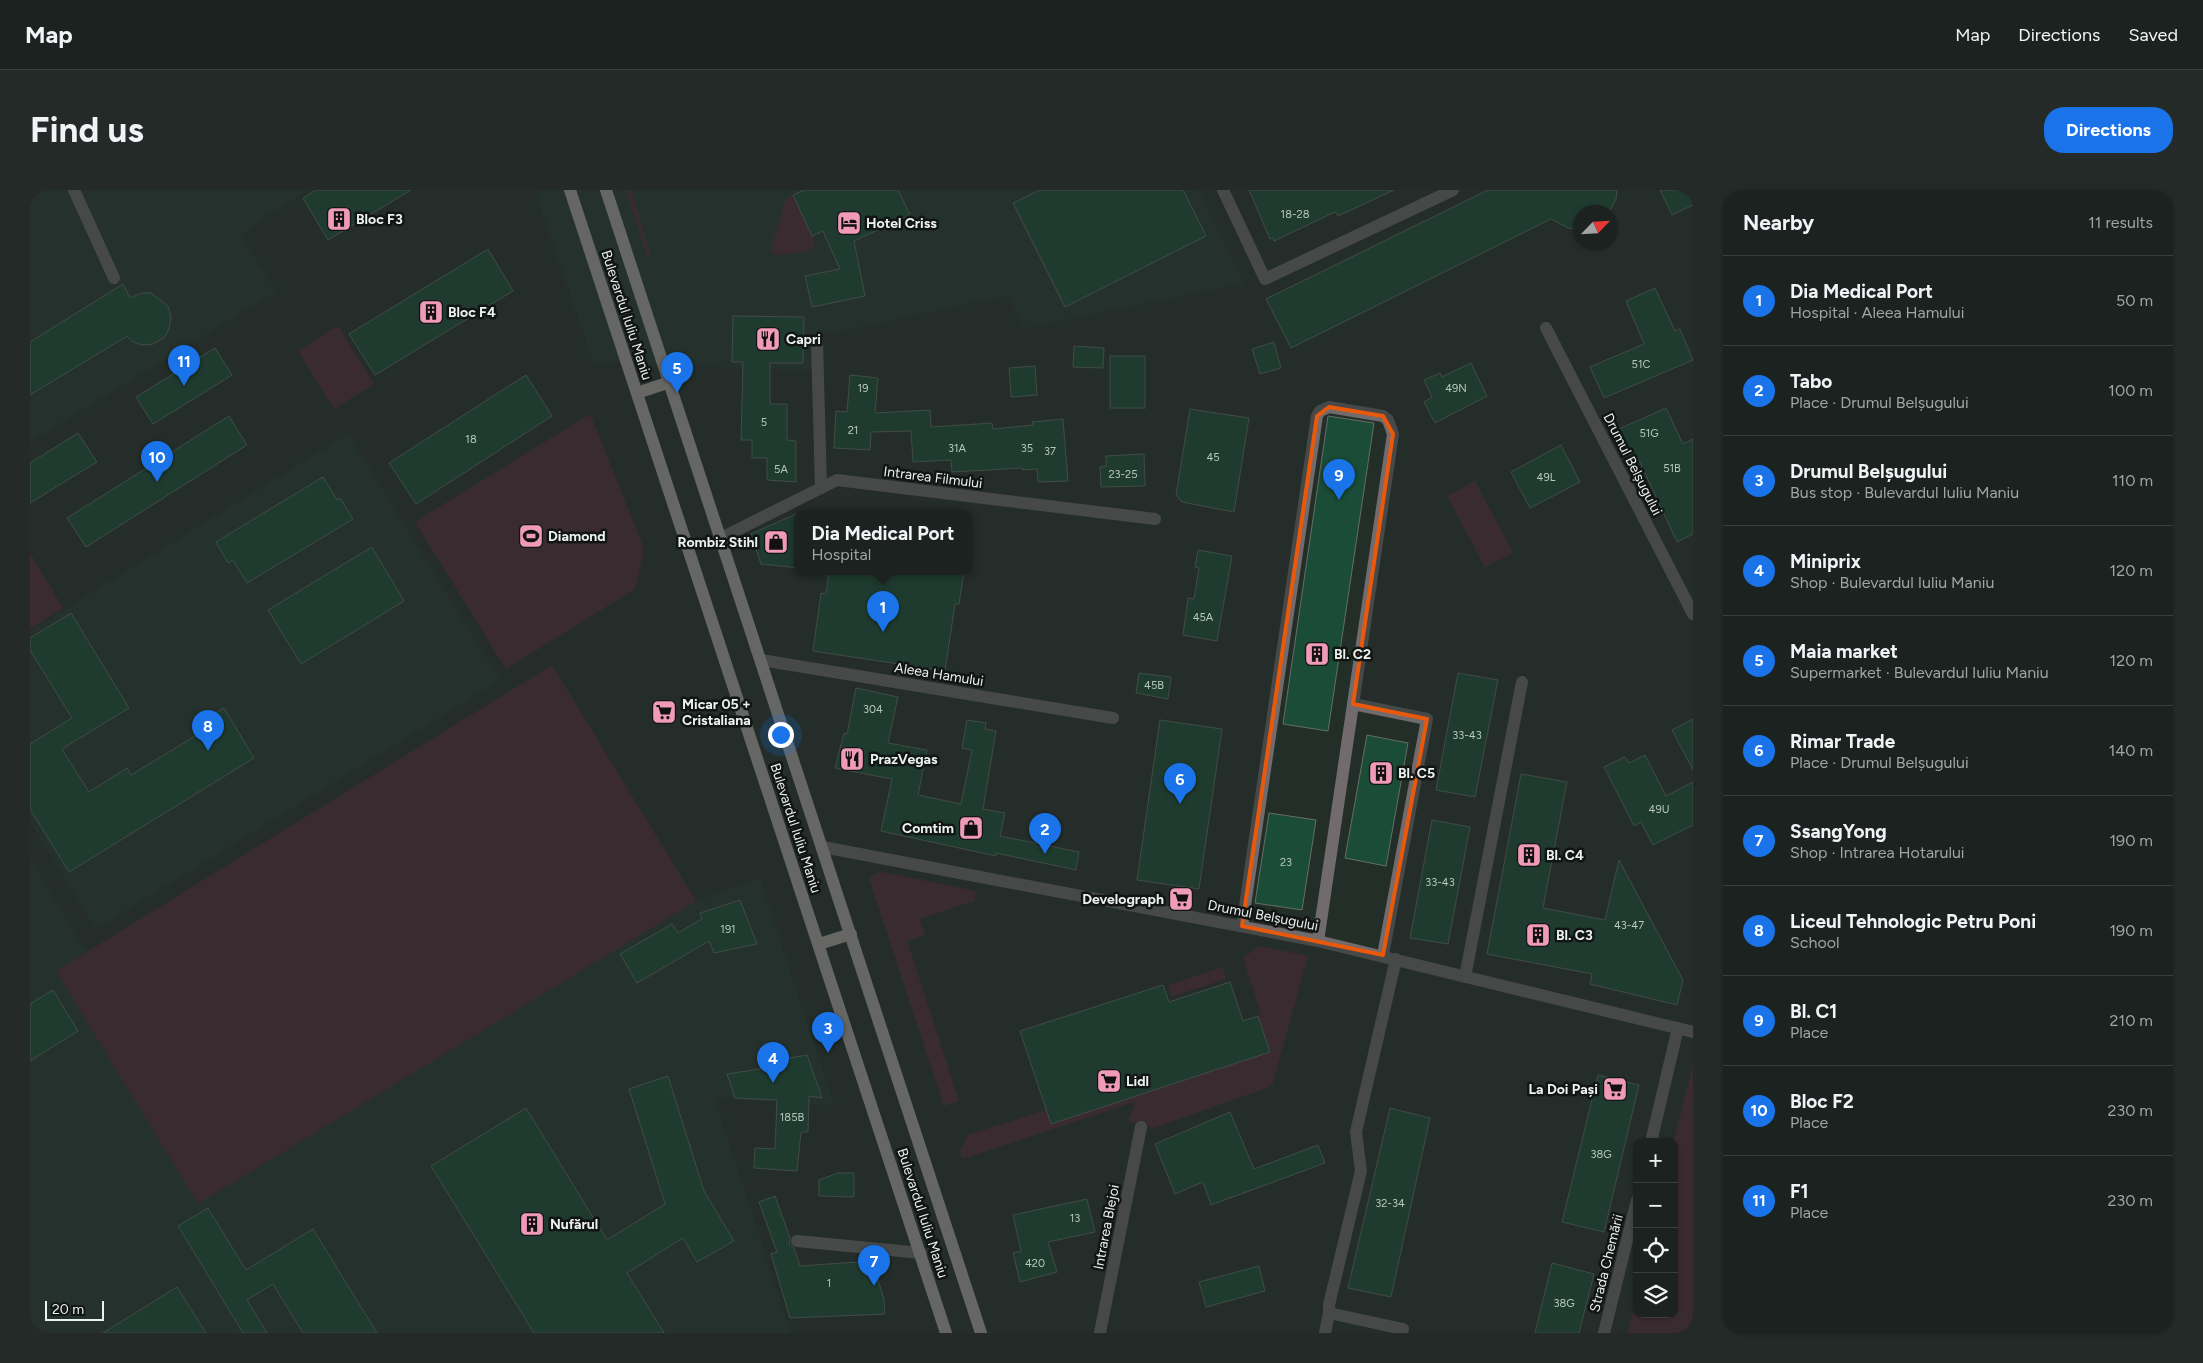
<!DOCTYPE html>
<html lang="en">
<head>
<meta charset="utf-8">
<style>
  body { margin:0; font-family:Figtree,sans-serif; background:#242a28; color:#f1f3f6 }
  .controls { position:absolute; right:15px; bottom:15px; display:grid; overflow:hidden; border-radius:10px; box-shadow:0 1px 4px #0004 }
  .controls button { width:45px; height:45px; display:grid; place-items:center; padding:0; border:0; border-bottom:1px solid #393f3d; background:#1b221f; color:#f1f3f6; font:25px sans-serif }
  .compass { position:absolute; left:1543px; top:15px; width:45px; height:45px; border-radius:50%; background:#1b221f; box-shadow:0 1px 4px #0004; rotate:65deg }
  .scale { position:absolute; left:15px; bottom:12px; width:59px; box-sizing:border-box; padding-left:5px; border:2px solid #ebf1ee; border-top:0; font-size:14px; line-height:18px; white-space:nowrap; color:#ebf1ee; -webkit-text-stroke:4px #111513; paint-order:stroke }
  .you { position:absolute; left:750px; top:544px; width:18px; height:18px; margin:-12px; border:4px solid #fff; border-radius:50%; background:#1a73e8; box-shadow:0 0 0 8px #1a73e833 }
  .badge { display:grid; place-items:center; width:32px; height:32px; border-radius:50%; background:#1a73e8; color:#fff; font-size:16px; font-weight:700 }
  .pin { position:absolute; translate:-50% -41px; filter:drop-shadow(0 1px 2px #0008) }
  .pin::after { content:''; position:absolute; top:26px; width:18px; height:15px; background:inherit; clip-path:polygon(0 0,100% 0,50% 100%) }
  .popup { position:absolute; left:764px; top:320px; width:178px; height:65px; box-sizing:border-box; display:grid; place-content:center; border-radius:10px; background:#1b221f; filter:drop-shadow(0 1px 4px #0005); font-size:16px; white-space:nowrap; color:#a0a4a4 }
  .popup b { font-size:19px; color:#f1f3f6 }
  .popup::after { content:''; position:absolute; left:50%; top:100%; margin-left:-10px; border:10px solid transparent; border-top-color:#1b221f }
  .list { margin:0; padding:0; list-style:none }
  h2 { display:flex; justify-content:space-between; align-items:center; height:65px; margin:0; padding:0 20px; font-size:21px }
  h2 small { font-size:16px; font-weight:400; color:#a0a4a4 }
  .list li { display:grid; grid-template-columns:32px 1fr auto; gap:15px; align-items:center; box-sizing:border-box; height:90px; padding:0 20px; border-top:1px solid #393f3d }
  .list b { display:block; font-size:19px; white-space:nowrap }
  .list p { margin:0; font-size:16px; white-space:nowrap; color:#a0a4a4 }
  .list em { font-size:16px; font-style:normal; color:#a0a4a4 }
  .icon { flex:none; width:28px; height:28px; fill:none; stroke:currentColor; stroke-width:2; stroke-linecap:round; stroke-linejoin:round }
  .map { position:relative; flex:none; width:1663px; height:1143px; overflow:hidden; border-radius:20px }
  header { display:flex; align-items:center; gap:30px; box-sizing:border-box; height:70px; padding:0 25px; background:#1b221f; border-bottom:1px solid #393f3d }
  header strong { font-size:24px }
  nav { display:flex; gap:28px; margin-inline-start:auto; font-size:18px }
  .intro { display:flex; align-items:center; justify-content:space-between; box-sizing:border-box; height:120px; padding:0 30px }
  h1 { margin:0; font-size:35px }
  .button { padding:12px 22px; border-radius:20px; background:#1a73e8; color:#fff; font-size:18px; font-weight:700 }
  main { display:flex; gap:30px; padding:0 30px }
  aside { flex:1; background:#1b221f; border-radius:20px; box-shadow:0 1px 4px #0004 }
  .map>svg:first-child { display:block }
  .built { fill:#26372f }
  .green { fill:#55283a }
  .building { fill:#1a4c37; stroke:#646f69 }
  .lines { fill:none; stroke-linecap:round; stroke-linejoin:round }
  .street { stroke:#716b6d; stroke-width:12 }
  .primary { stroke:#b6aaae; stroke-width:12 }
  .marked { fill:none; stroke:#e8590c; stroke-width:4; stroke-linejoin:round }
  .labels { text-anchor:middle; stroke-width:5; stroke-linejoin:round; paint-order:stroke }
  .number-label { font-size:11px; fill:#b7c8c0 }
  .poi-label { font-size:14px; font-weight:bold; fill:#ebf1ee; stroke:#111513; text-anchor:start }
  .street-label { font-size:14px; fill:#ebf1ee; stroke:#111513 }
</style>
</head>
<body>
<header>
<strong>Map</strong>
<nav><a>Map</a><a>Directions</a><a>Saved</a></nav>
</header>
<div class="intro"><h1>Find us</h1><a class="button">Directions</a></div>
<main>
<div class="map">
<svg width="1663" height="1143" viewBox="0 0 1663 1143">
  <rect width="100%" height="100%" fill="#242e29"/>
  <!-- built -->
  <g class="built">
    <path d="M0,0H278L229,30L211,47L246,101L0,252Z"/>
    <path d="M505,0H1168L1214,93L995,138L978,105L793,145L794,181L563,172Z"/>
    <path d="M318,244L470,490L66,739L0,631V441Z"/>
    <path d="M0,669L56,762L26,781L168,1014L666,711L730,689L804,915L684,908L761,1143H0Z"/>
  </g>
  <!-- green -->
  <g class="green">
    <path d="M596,0H601L621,66H617Z"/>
    <path d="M763,5L784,49L783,57L779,61L748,65L744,64L741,58L756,9Z"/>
    <path d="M308,136L344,194L304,219L268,161Z"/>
    <path d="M560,224L614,359L605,399L476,479L385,332Z"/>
    <path d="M1445,291L1483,363L1455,377L1417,306Z"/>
    <path d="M0,363L33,418L0,439Z"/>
    <path d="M522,475L666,711L168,1014L26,781Z"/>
    <path d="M852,682L946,701L944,711L890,729L895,745L877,751L929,911L914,916L839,689L844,684Z"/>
    <path d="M1229,756L1278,766L1242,896L1124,938L1098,931L1105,912L932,969L930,961L938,945L1016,920L1021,933L1240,862L1229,826L1231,824L1213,768Z"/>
    <path d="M1193,777L1196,789L1141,807L1138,795Z"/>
    <path d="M1663,874V1143H1598L1607,1106V1124H1644V952Z"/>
  </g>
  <!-- building -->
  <g class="building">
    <path d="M286,0H381L298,50L273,8Z"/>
    <path d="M774,0H868L880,25L824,51L835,106L782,117L775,86L810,79L793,41L782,46L763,5Z"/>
    <path d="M1010,0H1153L1176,46L1035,117L983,13Z"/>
    <path d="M1219,0H1364L1308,26L1305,22L1244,51L1243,48L1240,49Z"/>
    <path d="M1458,0H1587L1586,9L1579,22H1550V40L1538,38L1521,29L1261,158L1236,109Z"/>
    <path d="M1630,0H1663V15L1642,25Z"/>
    <path d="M458,59L483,101L345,185L319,144Z"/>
    <path d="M93,94L100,108L112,103H121L138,116L141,127L139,139L134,148L123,154L112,155L103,152L97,146L0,205V152Z"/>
    <path d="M1625,98L1645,141L1650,139L1663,170L1574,208L1560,177L1614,154L1596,111Z"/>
    <path d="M703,126L774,127L773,173H740V214H757V250L766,251V292L737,290V268H722V250H711L713,172H702Z"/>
    <path d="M1244,152L1251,178L1230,184L1222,159Z"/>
    <path d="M1044,156L1074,158L1073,178L1043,177Z"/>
    <path d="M185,158L202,185L123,234L106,207Z"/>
    <rect x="1080" y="166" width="35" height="52"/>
    <path d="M1441,173L1457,206L1405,233L1394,212L1402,207L1394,190L1410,183L1412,187Z"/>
    <path d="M1005,176L1007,205L981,207L979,178Z"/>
    <path d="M496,185L522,226L386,314L359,273Z"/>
    <path d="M820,185L848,188L845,223L900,220L901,237L962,233L963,239L1003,235L1002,232L1033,229L1038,291L1008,292L1007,279L993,280V278L922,282L921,270L883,272L881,241L841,242L840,260L804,258L806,221L817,222Z"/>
    <path d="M1636,218L1653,254L1663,249V344L1647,352L1607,266L1602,269L1589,239Z"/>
    <path d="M1160,219L1219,228L1204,322L1152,312L1146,305Z"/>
    <path d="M199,226L217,255L56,357L37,328Z"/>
    <path d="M1298,226L1344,233L1298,541L1253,534Z"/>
    <path d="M48,243L67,272L0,313V273Z"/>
    <path d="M1531,255L1550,292L1500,318L1481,282Z"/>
    <path d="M1114,264L1115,296L1071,297L1070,277L1076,276V266Z"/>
    <path d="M293,287L307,310L310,308L323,329L217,393L203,370L198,373L186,352Z"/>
    <path d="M768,323V378L731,374L721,344Z"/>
    <path d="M342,357L374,411L271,474L238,420Z"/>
    <path d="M1168,360L1202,366L1187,451L1153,445L1158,408L1164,409L1169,378L1165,377Z"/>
    <path d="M799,381H934L929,414H925L915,481L783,461L791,403L796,404Z"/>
    <path d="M41,423L99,518L32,559L59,602L97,578L101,585L180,537L175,529L194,518L224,568L39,682L0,619V554L42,528L0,460V448Z"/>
    <path d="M1109,483L1141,487L1138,509L1106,503Z"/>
    <path d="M1428,483L1468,490L1445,607L1406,600Z"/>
    <path d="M826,498L868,507L858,553L897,560L888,605L931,614L942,560L932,558L937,530L956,533L955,539L966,541L953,619L975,623L970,646L1049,662L1046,680L966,663V666L851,641L862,589L805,578L814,543L817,544Z"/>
    <path d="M1663,529V580L1642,540Z"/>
    <path d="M1130,530L1192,539L1169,699L1107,690Z"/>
    <path d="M1337,545L1378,553L1356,676L1315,668Z"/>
    <path d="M1615,565L1636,606L1663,592V635L1623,655L1611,632L1604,636L1574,577L1595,567L1599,573Z"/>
    <path d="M1491,584L1537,592L1513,718L1575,730L1589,670L1653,790L1647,815L1560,794L1562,784L1457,764Z"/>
    <path d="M1239,623L1286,630L1272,720L1225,713Z"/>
    <path d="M1402,630L1440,637L1418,754L1380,748Z"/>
    <path d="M710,710L727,754L684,763L679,751L607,793L590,764L642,734L648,743L672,729L670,723Z"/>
    <path d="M1200,792L1213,831L1228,826L1240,862L1021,934L990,841L1133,795L1139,812Z"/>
    <path d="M23,800L48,841L0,871V814Z"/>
    <path d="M777,865L792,908L779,906L778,942H771L767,981L724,978L725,958L745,959L747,910L705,908L697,884L743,877L742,871Z"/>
    <path d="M1568,885L1609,895L1574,1042L1532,1032Z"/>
    <path d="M638,886L674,1001L704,1051L667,1072L653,1048L597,1083L634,1143H504L401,976L496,918L577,1050L635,1014L599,899Z"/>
    <path d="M1360,918L1400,928L1361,1107L1318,1098Z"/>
    <path d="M1200,922L1224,979L1288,955L1295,973L1181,1015L1173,992L1145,1004L1125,954Z"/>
    <path d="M808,983H824V1007L789,1006V990Z"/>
    <path d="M745,1006L760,1048L759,1054L764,1058L770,1076L842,1071L854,1109L855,1124L760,1128L741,1064L747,1062L729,1012Z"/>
    <path d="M1057,1009L1065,1042L1018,1052L1027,1082L990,1092L983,1063L991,1061L983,1025Z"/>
    <path d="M178,1018L216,1080L283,1039L347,1143H273L243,1094L217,1110L237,1143H213L148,1036Z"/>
    <path d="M1522,1073L1564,1084L1549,1143H1505Z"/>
    <path d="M1229,1076L1235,1101L1176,1117L1169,1092Z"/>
    <path d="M147,1097L176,1143H73Z"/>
  </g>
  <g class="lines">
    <!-- street -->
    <g class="street">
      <path d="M44,0L84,88"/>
      <path d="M1193,0L1235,89L1423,0"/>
      <path d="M1516,138L1663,424"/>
      <path d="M787,151L791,298"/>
      <path d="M691,348L807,290L1125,329"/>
      <path d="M731,470L1083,528"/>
      <path d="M1323,514L1397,529L1353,765"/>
      <path d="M793,657L1288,751L1663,842"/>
      <path d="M1212,736L1287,226L1290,221L1299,217L1353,226L1358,230L1363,244L1288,751"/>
      <path d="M1435,787L1492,492"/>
      <path d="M1621,952L1648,838"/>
      <path d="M767,1051L891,1063"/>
      <path d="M1299,1123L1373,1139L1372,1143"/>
      <path d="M1070,1143L1111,937"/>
      <path d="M1295,1143L1299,1123V1115L1331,981L1326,942L1366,769"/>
      <path d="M1574,1143L1607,1010"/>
    </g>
    <!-- primary -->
    <g class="primary">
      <path d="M540,0L916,1143"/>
      <path d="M576,0L951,1143"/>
      <path d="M607,203L640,192"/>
      <path d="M789,754L821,744"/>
    </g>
  </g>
  <!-- marked area -->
  <path d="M0 0H1663V1143H0ZM1299,217L1353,226L1363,244L1323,514L1397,529L1353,765L1212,736L1287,226Z" fill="#242e29" fill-opacity=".55" fill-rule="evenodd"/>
  <path class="marked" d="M1299,217L1353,226L1363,244L1323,514L1397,529L1353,765L1212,736L1287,226Z"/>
  <!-- icons -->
  <defs>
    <symbol id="building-square" viewBox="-11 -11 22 22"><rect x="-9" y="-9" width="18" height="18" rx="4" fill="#ef9ab8" stroke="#111513"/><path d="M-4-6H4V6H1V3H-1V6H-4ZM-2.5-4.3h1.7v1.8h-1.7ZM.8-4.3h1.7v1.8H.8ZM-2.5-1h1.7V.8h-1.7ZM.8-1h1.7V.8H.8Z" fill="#111"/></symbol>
    <symbol id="hotel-square" viewBox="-11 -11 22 22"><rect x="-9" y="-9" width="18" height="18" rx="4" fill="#ef9ab8" stroke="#111513"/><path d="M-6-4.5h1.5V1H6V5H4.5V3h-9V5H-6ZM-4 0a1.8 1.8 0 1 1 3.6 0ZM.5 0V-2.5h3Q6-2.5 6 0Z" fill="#111"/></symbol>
    <symbol id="restaurant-square" viewBox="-11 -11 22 22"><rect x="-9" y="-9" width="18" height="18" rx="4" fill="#ef9ab8" stroke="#111513"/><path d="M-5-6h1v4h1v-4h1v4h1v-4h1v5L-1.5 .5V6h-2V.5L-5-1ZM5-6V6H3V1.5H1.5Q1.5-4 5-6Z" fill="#111"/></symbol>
    <symbol id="stadium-square" viewBox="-11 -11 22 22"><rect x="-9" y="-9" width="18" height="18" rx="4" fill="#ef9ab8" stroke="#111513"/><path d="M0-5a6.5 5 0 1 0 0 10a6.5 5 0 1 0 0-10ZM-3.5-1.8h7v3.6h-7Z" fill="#111"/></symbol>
    <symbol id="shop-square" viewBox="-11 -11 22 22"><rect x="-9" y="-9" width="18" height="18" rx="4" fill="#ef9ab8" stroke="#111513"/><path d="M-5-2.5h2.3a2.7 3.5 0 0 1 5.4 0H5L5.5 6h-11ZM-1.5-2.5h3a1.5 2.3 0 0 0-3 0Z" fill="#111"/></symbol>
    <symbol id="supermarket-square" viewBox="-11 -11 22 22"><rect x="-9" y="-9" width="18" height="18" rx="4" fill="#ef9ab8" stroke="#111513"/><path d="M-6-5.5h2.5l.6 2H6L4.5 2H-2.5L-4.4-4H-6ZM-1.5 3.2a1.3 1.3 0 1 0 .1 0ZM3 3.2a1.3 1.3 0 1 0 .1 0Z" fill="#111"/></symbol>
  </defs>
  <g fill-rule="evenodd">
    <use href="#building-square" x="295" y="15" width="28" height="28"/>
    <use href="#hotel-square" x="805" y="19" width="28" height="28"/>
    <use href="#building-square" x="387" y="108" width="28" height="28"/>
    <use href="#restaurant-square" x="724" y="135" width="28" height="28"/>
    <use href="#stadium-square" x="487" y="332" width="28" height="28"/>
    <use href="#shop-square" x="732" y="338" width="28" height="28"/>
    <use href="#building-square" x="1273" y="450" width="28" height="28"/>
    <use href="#supermarket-square" x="620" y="508" width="28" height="28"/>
    <use href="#restaurant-square" x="808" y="555" width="28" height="28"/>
    <use href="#building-square" x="1337" y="569" width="28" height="28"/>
    <use href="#shop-square" x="927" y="624" width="28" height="28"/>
    <use href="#building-square" x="1485" y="651" width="28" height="28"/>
    <use href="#supermarket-square" x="1137" y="695" width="28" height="28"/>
    <use href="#building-square" x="1494" y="731" width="28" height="28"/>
    <use href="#supermarket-square" x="1065" y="877" width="28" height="28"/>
    <use href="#supermarket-square" x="1571" y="885" width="28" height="28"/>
    <use href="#building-square" x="488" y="1020" width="28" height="28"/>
  </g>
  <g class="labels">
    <!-- number labels -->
    <g class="number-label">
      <text x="1265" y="28">18-28</text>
      <text x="1611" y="178">51C</text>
      <text x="833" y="202">19</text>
      <text x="1426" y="202">49N</text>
      <text x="734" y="236">5</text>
      <text x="823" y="244">21</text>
      <text x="1619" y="247">51G</text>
      <text x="441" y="253">18</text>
      <text x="927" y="262">31A</text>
      <text x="997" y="262">35</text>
      <text x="1020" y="265">37</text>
      <text x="1183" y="271">45</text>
      <text x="1642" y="282">51B</text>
      <text x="751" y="283">5A</text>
      <text x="1093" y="288">23-25</text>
      <text x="1516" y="291">49L</text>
      <text x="1173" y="431">45A</text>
      <text x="1124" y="499">45B</text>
      <text x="843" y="523">304</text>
      <text x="1437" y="549">33-43</text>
      <text x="1629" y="623">49U</text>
      <text x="1256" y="676">23</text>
      <text x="1410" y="696">33-43</text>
      <text x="1599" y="739">43-47</text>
      <text x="698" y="743">191</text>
      <text x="762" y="931">185B</text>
      <text x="1571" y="968">38G</text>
      <text x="1360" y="1017">32-34</text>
      <text x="1045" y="1032">13</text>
      <text x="1005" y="1077">420</text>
      <text x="799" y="1097">1</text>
      <text x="1534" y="1117">38G</text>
    </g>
    <!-- poi labels -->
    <g class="poi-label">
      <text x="326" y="34">Bloc F3</text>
      <text x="836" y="38">Hotel Criss</text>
      <text x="418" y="127">Bloc F4</text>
      <text x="756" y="154">Capri</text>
      <text x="518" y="351">Diamond</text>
      <text x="728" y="357" text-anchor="end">Rombiz Stihl</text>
      <text x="1304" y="469">Bl. C2</text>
      <text x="652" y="519">Micar 05 +<tspan x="652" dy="16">Cristaliana</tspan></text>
      <text x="840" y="574">PrazVegas</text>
      <text x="1368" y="588">Bl. C5</text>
      <text x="924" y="643" text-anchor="end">Comtim</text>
      <text x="1516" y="670">Bl. C4</text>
      <text x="1134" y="714" text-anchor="end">Develograph</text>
      <text x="1526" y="750">Bl. C3</text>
      <text x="1096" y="896">Lidl</text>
      <text x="1568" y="904" text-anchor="end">La Doi Pași</text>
      <text x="520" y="1039">Nufărul</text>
    </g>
    <!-- street labels -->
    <g class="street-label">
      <text transform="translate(597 125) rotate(72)" y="5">Bulevardul Iuliu Maniu</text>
      <text transform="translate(1603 274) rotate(63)" y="5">Drumul Belșugului</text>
      <text transform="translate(903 287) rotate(7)" y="5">Intrarea Filmului</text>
      <text transform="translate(909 484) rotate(9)" y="5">Aleea Hamului</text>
      <text transform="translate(766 638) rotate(72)" y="5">Bulevardul Iuliu Maniu</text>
      <text transform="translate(1233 725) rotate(11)" y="5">Drumul Belșugului</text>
      <text transform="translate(893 1023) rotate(72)" y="5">Bulevardul Iuliu Maniu</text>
      <text transform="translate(1076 1037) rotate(-79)" y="5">Intrarea Blejoi</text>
      <text transform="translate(1576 1073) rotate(-76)" y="5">Strada Chemării</text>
    </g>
  </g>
</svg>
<div class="controls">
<button>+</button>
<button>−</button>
<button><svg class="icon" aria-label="locate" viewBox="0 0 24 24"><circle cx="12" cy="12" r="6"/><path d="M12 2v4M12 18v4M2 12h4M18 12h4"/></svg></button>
<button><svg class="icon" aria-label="layers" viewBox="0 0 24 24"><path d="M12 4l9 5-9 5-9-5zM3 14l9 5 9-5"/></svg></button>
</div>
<svg class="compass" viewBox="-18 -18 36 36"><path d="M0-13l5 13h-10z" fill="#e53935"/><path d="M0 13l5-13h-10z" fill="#a0a4a4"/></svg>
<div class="scale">20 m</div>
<div class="you"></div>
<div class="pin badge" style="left:853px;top:442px">1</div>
<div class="popup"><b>Dia Medical Port</b>Hospital</div>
<div class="pin badge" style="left:1015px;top:664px">2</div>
<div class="pin badge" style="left:798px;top:863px">3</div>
<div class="pin badge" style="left:743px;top:893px">4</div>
<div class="pin badge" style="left:647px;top:203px">5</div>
<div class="pin badge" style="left:1150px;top:614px">6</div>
<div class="pin badge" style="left:844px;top:1096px">7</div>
<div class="pin badge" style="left:178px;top:561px">8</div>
<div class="pin badge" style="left:1309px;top:310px">9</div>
<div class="pin badge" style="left:127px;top:292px">10</div>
<div class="pin badge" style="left:154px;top:196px">11</div>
</div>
<aside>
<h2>Nearby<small>11 results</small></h2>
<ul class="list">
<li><span class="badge">1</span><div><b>Dia Medical Port</b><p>Hospital · Aleea Hamului</p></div><em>50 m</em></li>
<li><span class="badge">2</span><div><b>Tabo</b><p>Place · Drumul Belșugului</p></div><em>100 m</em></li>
<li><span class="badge">3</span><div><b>Drumul Belșugului</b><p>Bus stop · Bulevardul Iuliu Maniu</p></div><em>110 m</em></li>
<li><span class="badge">4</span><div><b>Miniprix</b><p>Shop · Bulevardul Iuliu Maniu</p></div><em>120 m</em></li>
<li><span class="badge">5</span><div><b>Maia market</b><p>Supermarket · Bulevardul Iuliu Maniu</p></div><em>120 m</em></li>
<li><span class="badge">6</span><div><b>Rimar Trade</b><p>Place · Drumul Belșugului</p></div><em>140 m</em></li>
<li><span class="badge">7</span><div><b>SsangYong</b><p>Shop · Intrarea Hotarului</p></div><em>190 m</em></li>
<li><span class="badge">8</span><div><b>Liceul Tehnologic Petru Poni</b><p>School</p></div><em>190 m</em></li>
<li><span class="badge">9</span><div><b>Bl. C1</b><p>Place</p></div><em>210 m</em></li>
<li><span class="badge">10</span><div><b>Bloc F2</b><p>Place</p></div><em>230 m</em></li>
<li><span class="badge">11</span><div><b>F1</b><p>Place</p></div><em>230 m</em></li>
</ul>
</aside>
</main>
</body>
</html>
